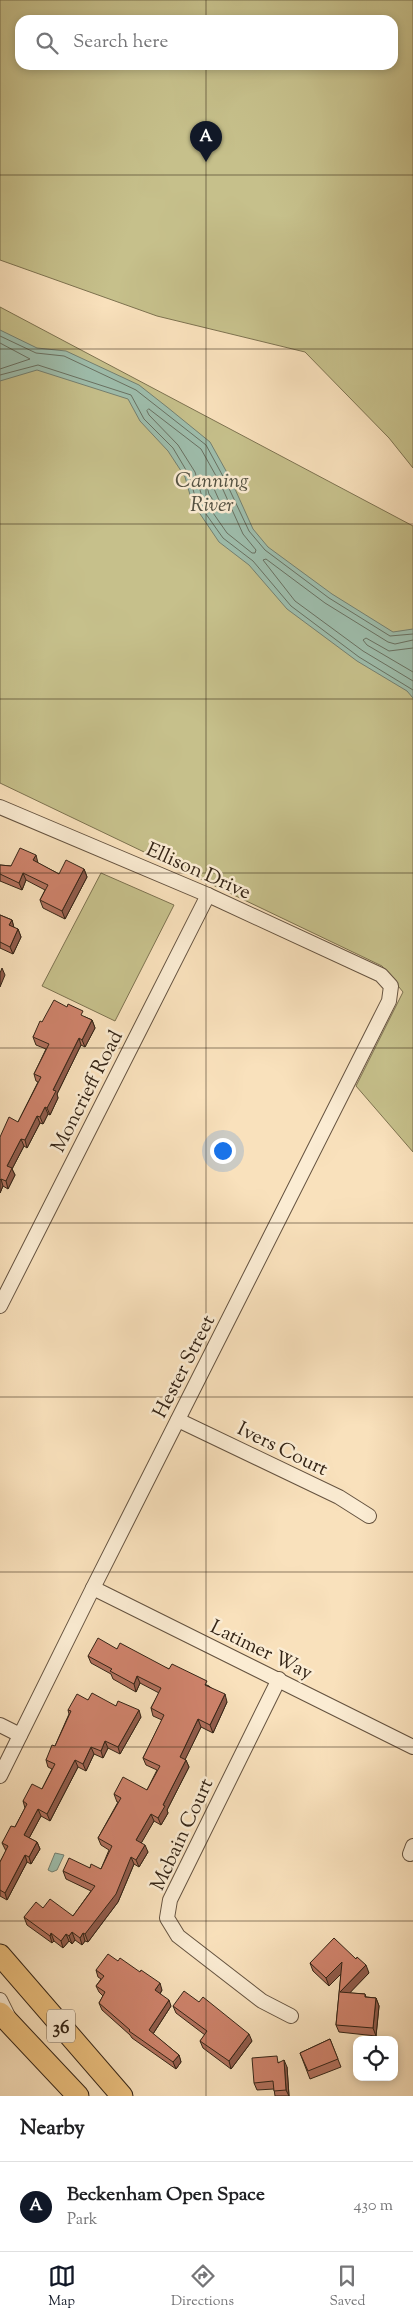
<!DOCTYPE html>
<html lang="en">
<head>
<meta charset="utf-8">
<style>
  body { margin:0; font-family:"Sorts Mill Goudy",serif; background:#f2f2f2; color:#202124 }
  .controls { position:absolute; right:15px; bottom:15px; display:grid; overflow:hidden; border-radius:10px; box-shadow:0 2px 8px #0003 }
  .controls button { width:45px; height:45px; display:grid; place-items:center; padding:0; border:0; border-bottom:1px solid #e0e0e0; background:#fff; color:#202124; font:25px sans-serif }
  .you { position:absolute; left:222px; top:1150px; width:18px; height:18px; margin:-12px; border:4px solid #fff; border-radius:50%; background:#1a73e8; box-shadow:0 0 0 8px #1a73e833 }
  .badge { display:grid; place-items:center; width:32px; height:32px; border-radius:50%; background:#111827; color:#fff; font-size:16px; font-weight:700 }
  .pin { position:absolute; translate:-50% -41px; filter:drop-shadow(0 1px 2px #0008) }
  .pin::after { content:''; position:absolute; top:26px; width:18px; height:15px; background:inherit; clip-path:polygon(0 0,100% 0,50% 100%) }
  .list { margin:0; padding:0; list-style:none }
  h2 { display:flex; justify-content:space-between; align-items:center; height:65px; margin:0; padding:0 20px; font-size:21px }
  h2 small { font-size:16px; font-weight:400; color:#757577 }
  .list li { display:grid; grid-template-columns:32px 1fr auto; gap:15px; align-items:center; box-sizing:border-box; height:90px; padding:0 20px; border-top:1px solid #e0e0e0 }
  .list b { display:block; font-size:19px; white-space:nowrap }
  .list p { margin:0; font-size:16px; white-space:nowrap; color:#757577 }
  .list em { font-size:16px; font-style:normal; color:#757577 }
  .icon { flex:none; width:28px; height:28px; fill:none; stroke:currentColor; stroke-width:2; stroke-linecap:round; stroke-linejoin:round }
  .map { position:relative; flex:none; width:413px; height:2096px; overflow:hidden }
  .search { position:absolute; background:#fff; box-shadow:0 2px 8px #0003; left:15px; right:15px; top:15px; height:55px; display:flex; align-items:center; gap:12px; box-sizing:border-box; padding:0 18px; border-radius:15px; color:#757577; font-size:19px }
  .sheet { height:155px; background:#fff }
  nav { display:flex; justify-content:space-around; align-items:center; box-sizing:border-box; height:70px; border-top:1px solid #e0e0e0; background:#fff; font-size:14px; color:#757577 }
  nav a { display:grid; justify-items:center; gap:2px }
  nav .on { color:#111827 }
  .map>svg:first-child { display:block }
  .green { fill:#c6c08b; stroke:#7d7250; fill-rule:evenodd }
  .water { fill:#9ebead; stroke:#748071 }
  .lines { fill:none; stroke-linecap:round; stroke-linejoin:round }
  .shore { stroke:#697162; stroke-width:1 }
  .street-casing { stroke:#655340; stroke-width:16 }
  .primary-casing { stroke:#342416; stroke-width:23 }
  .street { stroke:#fbecd3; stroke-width:14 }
  .primary { stroke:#ecc07e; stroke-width:21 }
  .wall { fill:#b2715d; stroke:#342416 }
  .shaded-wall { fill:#915c4c; stroke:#342416 }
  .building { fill:#cf836c; stroke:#342416 }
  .grid { fill:none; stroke:#342416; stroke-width:1; stroke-opacity:0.55 }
  .labels { text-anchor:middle; stroke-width:5; stroke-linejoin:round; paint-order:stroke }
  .shield { fill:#fbecd3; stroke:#70604f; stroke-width:1 }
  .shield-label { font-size:19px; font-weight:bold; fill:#342416 }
  .street-label { font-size:20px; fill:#342416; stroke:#fbecd3 }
  .water-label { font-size:21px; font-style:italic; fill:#545243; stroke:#fbecd3 }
</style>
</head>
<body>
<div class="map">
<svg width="413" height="2096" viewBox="0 0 413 2096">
  <rect width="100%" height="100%" fill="#f9e1bc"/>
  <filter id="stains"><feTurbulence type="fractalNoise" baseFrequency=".004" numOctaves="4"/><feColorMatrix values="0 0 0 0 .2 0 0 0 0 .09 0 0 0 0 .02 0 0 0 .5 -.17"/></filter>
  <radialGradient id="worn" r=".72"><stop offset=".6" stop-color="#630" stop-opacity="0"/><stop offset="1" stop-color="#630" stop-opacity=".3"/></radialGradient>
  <!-- green -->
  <g class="green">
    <path d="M0,0H413V468L389,438L305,352L157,316L0,260ZM20,20H393V65H20Z"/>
    <path d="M0,307L413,526V1152L356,1086L403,992L382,966L0,783Z"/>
    <path d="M101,873L174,905L115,1021L42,986Z"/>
  </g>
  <!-- water -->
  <g class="water">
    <path d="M0,330L37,348L66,351L139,385L167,407L210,442L230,478L253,529L268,547L332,594L393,632L413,629V698L407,691L357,661L287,609L249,565L219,542L192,502L185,477L168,451L140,421L128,399L37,370L0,381Z"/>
    <path d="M55,1853L64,1855L57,1870L52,1872L48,1870Z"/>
  </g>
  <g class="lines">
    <!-- shore -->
    <g class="shore">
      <path d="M0,336L36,353L64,356L136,390L206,445L225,480L249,531L265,550L329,598L390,636L413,634"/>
      <path d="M0,343L30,359L0,369"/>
      <path d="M0,375L38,365L131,395L144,419L173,448L189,475L196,500L223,538L253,561L291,606L359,657L413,690"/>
      <path d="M149,409L201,449L220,483L243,534L256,550L255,553H252L227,533L202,497L195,472L178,445L149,415L147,411Z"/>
      <path d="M208,481L211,482L219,500L218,503H215L209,494L206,483Z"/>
      <path d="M413,640L395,644L388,642L325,603L266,559L263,560L295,601L363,651L413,681"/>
      <path d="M413,648L389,651L366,638L363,640L367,645L413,672"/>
    </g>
    <defs>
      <g id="street">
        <path d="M0,807L208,895L381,975L391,986L389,1001L93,1588L0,1776"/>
        <path d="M0,1306L208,895"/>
        <path d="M178,1420L339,1497L369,1516"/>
        <path d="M93,1588L413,1747"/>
        <path d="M279,1679L170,1900L167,1918L178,1936L262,2001L291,2016"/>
        <path d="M0,1725L20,1735"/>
        <path d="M410,1854L413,1846"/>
        <path d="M0,2000L10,2020"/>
      </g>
      <g id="primary">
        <path d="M0,1955L122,2096"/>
        <path d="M0,2013L78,2096"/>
      </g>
    </defs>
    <!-- street casing -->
    <use href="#street" class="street-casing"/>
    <!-- primary casing -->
    <use href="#primary" class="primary-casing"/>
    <!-- street -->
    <use href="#street" class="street"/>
    <!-- primary -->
    <use href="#primary" class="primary"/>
  </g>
  <!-- wall -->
  <g class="wall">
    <path d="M38,863L59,874L84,869L87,877L65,919L43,908L40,900L45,890L26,880L22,890L0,881V865L11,866Z"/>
    <path d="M0,915L12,920L14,928L18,929L21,937L13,954L0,948Z"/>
    <path d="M85,1017L92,1020L95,1028L85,1047L81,1045L57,1094L58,1098L50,1115L48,1114L43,1124L40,1123L27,1148L24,1146L12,1169L15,1175L8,1189L3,1186L0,1193V1137L18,1122L38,1082L36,1081L34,1074L46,1049L36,1045L33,1037L42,1022Z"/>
    <path d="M117,1649L169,1669L209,1686L227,1702L213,1733L201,1727L185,1759L189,1767L167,1810L168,1813L161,1825L154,1821L141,1843L148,1852L139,1867L134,1864L118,1902L88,1942L85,1941L82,1945L75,1940L72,1944L69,1941L63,1948L54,1941L52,1943L27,1925L24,1917L43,1908L73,1916L91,1891L66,1879L63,1871L90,1868L101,1869L109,1850L101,1845L98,1838L118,1802H117L114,1794L147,1790L157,1770L146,1765L143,1758L162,1720L153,1716L151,1708L159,1693L140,1683L136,1692L113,1679L111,1674L91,1663L88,1656Z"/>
    <path d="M88,1700L116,1706L141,1717L120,1754L108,1748L103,1758L94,1754L86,1771L78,1767L50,1821L41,1816L29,1838L37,1842L40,1849L31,1864L27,1862L7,1900L0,1896V1862L6,1851L2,1843L15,1827L25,1808L23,1801L42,1789L52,1769L48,1767L46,1760L55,1746L69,1714L68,1710Z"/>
    <path d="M118,1961L162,1990L160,1994L171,2006L153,2034L179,2055L181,2062L176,2069L132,2038L130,2035L102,2010L99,2003L103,1996L99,1992L96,1986L101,1979L98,1977L96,1970Z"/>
    <path d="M310,1963L369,1973L349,1993L365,1994L366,1997L376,1998L379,2006L376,2036L339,2032L336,2025L341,1974L329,1986L313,1971Z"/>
    <path d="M173,2006L252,2041L231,2069L203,2048L200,2041L205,2035L176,2013Z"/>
    <path d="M330,2039L341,2067L310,2079L300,2053Z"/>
    <path d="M279,2062L287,2067L289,2096H275L274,2089L257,2090L254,2083Z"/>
  </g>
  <!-- shaded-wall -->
  <g class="shaded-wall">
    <path d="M36,855L38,863L33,860Z"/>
    <path d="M84,869L87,877L65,919L62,911Z"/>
    <path d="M23,873L26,880L22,890L19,883Z"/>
    <path d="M12,920L14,928L9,925Z"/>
    <path d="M18,929L21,937L13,954L10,947Z"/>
    <path d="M2,968L5,975L0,987V973Z"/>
    <path d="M92,1020L95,1028L85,1047L82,1040Z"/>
    <path d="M79,1038L81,1045L57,1094L58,1098L50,1115L47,1108L53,1090Z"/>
    <path d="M45,1107L48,1114L43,1124L40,1117Z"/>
    <path d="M37,1116L40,1123L27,1148L25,1140Z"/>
    <path d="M21,1139L24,1146L12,1169L15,1175L8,1189L6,1181L7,1166Z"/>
    <path d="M1,1179L3,1186L0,1193V1180Z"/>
    <path d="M137,1676L140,1683L136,1692L134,1684Z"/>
    <path d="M225,1694L227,1702L213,1733L210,1725Z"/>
    <path d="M139,1710L141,1717L120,1754L118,1747Z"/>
    <path d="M198,1719L201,1727L183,1764L180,1757Z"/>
    <path d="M105,1741L108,1748L103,1758L101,1751Z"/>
    <path d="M91,1747L94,1754L86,1771L83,1764Z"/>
    <path d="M75,1760L78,1767L50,1821L47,1814Z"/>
    <path d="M186,1760L189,1767L167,1810L168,1813L161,1825L158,1818L163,1805Z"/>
    <path d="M38,1809L41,1816L27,1842L24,1835Z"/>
    <path d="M151,1814L154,1821L139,1847L136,1840Z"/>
    <path d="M37,1842L40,1849L31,1864L29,1857Z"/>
    <path d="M145,1845L148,1852L139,1867L136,1860Z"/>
    <path d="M25,1855L27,1862L7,1900L5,1893Z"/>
    <path d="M131,1857L134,1864L118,1902L88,1942L85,1934Z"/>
    <path d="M72,1932L75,1940L72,1944L69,1936Z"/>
    <path d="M51,1933L54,1941L52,1943L50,1936Z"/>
    <path d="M83,1933L85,1941L82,1945L80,1938Z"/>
    <path d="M66,1934L69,1941L63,1948L61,1941Z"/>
    <path d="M342,1962L345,1970L329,1986L326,1978Z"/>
    <path d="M366,1965L369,1973L343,2000L340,1992Z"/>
    <path d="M160,1983L162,1990L158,1997L155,1990Z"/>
    <path d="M376,1998L379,2006L376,2036L373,2028Z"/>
    <path d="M169,2000L171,2006L151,2037L149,2030Z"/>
    <path d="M249,2034L252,2041L231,2069L229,2061Z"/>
    <path d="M179,2055L181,2062L176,2069L173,2062Z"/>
    <path d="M284,2060L287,2067L289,2096L286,2090Z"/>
  </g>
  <!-- building -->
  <g class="building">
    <path d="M20,848L36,855L33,860L59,874L66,860L84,869L62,911L40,900L48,885L23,873L19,883L0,874V865L11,866Z"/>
    <path d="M0,915L12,920L9,925L18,929L10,947L0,942Z"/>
    <path d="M54,1000L67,1007L68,1004L83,1011L81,1015L92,1020L82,1040L79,1038L53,1090L56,1091L47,1108L45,1107L40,1117L37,1116L25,1140L21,1139L7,1166L12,1168L6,1181L1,1179L0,1180V1137L9,1117L18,1122L41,1077L34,1074L49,1044L33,1037L40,1021L42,1022Z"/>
    <path d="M98,1638L117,1649L120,1643L169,1669L172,1664L207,1681L205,1685L225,1694L210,1725L198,1719L180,1757L186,1760L163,1805L165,1806L158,1818L151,1814L136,1840L145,1845L136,1860L131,1857L116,1894L85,1934L83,1933L80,1938L72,1932L69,1936L66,1934L61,1941L51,1933L50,1936L24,1917L36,1902L43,1908L50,1899L73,1916L95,1886L63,1871L69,1858L90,1868L91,1864L101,1869L112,1846L98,1838L121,1798L114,1794L123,1777L147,1790L160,1766L143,1758L164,1715L151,1708L161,1688L137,1676L134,1684L110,1671L112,1669L88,1656Z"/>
    <path d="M92,1693L116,1706L118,1701L139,1710L118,1747L105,1741L101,1751L91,1747L83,1764L75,1760L47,1814L38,1809L24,1835L37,1842L29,1857L25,1855L5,1893L0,1890V1862L8,1846L2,1843L11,1826L15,1827L27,1804L23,1801L32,1784L42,1789L55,1764L46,1760L52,1745L55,1746L71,1711L68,1710L77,1694L88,1700Z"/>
    <path d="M334,1938L356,1959L357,1957L366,1965L340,1992L365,1994V1997L376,1998L373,2028L336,2025L342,1962L326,1978L310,1963Z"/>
    <path d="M108,1954L118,1961L120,1958L140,1972L141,1970L160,1983L155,1990L169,2000L149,2030L179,2055L173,2062L129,2031L130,2030L99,2003L105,1992L96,1986L104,1976L96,1970Z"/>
    <path d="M184,1991L199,2002L203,1997L249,2034L229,2061L200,2041L207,2031L173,2006Z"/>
    <path d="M330,2039L338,2059L308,2071L300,2053Z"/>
    <path d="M277,2056L278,2063L284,2060L286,2090L274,2091L273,2081L254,2083L252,2058Z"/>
  </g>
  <!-- grid -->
  <path class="grid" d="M206,0V20M206,65V2096M0,175H413M0,349H413M0,524H413M0,699H413M0,873H413M0,1048H413M0,1223H413M0,1397H413M0,1572H413M0,1747H413M0,1921H413"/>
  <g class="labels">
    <!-- shield labels -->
    <rect class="shield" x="47" y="2009.5" width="28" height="33" rx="4"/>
    <g class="shield-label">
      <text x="61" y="2033">36</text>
    </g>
    <!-- street labels -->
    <g class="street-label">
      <text transform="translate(199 870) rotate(24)" y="7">Ellison Drive</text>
      <text transform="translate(86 1091) rotate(-63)" y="7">Moncrieff Road</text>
      <text transform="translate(183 1366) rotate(-63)" y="7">Hester Street</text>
      <text transform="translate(283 1448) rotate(26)" y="7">Ivers Court</text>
      <text transform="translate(262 1649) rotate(26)" y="7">Latimer Way</text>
      <text transform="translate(181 1834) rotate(-65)" y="7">Mcbain Court</text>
    </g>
    <!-- water labels -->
    <g class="water-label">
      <text x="212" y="487">Canning<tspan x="212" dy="24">River</tspan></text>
    </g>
  </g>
  <rect width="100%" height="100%" filter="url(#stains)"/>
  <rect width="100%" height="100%" fill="url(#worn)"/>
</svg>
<div class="controls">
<button><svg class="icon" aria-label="locate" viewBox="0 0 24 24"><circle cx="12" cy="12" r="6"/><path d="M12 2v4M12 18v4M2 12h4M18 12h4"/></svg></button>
</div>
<div class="you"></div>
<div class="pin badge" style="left:206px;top:162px">A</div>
<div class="search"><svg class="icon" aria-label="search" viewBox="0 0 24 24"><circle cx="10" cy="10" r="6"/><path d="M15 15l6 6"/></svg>Search here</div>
</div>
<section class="sheet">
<h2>Nearby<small></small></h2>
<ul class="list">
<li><span class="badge">A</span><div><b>Beckenham Open Space</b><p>Park</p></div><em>430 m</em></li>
</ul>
</section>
<nav>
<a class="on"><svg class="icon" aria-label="map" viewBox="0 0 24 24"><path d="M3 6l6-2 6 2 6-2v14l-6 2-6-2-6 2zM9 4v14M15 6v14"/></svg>Map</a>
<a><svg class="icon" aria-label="directions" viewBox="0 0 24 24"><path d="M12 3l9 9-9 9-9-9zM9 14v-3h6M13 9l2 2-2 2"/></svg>Directions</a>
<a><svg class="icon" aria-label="saved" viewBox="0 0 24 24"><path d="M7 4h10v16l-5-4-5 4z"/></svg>Saved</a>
</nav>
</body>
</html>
